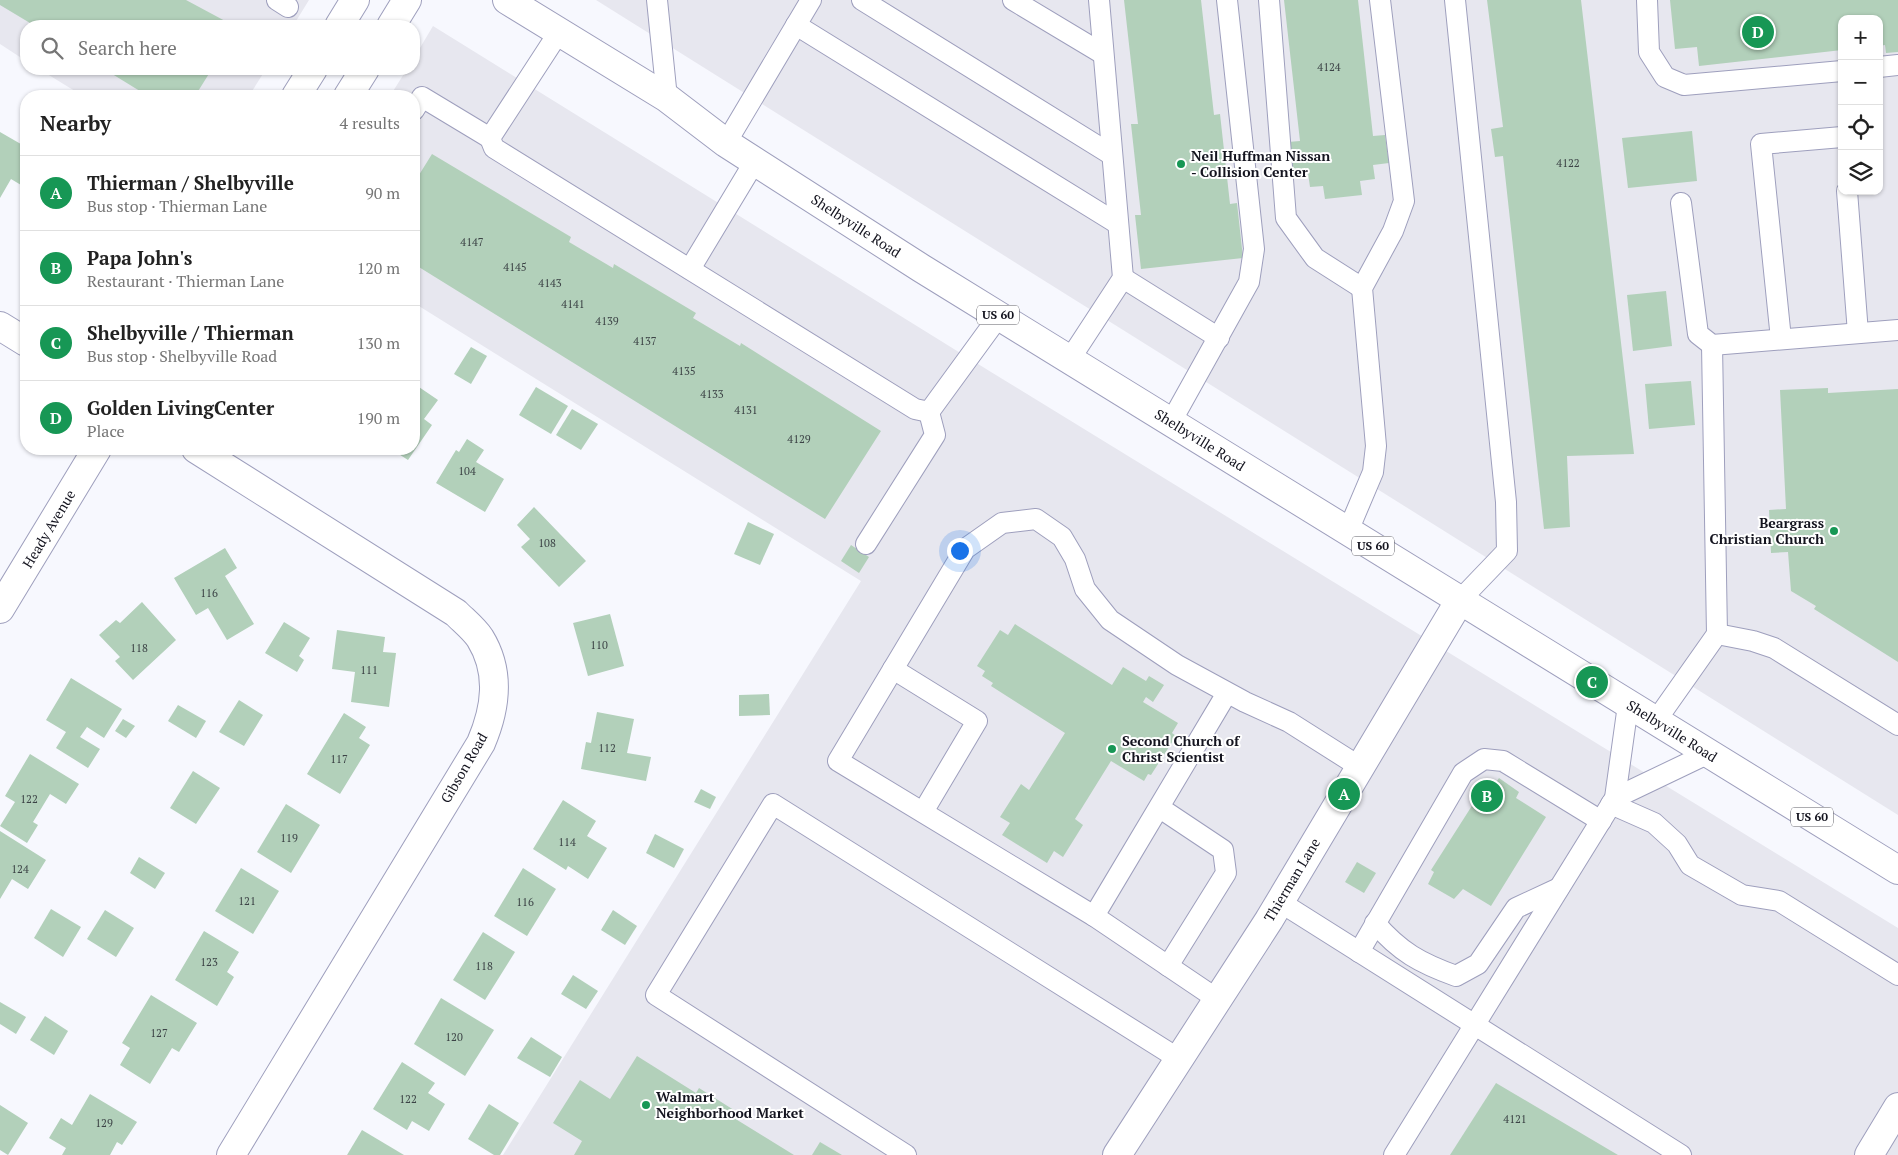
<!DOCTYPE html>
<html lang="en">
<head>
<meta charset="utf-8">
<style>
  body { margin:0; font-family:"PT Serif",serif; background:#f6f6f6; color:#222 }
  .controls { position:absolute; right:15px; top:15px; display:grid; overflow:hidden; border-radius:10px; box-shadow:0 1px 4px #0004 }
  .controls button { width:45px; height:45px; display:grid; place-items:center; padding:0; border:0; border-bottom:1px solid #e0e0e0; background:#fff; color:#222; font:25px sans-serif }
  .you { position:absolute; left:959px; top:550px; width:18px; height:18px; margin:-12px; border:4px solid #fff; border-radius:50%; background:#1a73e8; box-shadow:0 0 0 8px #1a73e833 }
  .badge { display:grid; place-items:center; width:32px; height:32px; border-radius:50%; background:#179755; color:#fff; font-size:16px; font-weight:700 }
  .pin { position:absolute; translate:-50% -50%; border:2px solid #fff; box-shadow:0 1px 5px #0006 }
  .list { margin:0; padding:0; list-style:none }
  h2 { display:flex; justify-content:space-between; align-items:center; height:65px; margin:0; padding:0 20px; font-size:21px }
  h2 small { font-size:16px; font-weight:400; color:#767676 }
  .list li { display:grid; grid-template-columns:32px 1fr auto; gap:15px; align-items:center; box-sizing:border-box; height:75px; padding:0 20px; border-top:1px solid #e0e0e0 }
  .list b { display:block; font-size:19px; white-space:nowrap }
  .list p { margin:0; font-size:16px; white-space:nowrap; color:#767676 }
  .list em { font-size:16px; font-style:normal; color:#767676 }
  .icon { flex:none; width:28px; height:28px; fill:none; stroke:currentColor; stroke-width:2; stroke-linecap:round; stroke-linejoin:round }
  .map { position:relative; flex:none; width:1898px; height:1155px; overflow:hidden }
  .search { position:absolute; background:#fff; box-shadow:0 1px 4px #0004; left:20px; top:20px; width:400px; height:55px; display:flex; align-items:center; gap:12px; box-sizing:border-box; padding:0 18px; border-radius:20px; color:#767676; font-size:19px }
  .panel { position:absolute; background:#fff; box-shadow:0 1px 4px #0004; left:20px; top:90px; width:400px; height:365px; border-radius:20px }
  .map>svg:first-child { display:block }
  .built { fill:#e7e7ef; fill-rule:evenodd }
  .building { fill:#b2d0ba }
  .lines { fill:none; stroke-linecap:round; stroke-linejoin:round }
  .lane-casing { stroke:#9e9fbd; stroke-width:22 }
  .street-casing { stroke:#9e9fbd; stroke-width:30 }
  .primary-casing { stroke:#9e9fbd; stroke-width:30 }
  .lane { stroke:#fff; stroke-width:20 }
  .street { stroke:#fff; stroke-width:28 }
  .primary { stroke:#fff; stroke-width:28 }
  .poi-dot { fill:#179755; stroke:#fff; stroke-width:2 }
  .labels { text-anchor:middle; stroke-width:4; stroke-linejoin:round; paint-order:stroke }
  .number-label { font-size:11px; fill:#3c4346 }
  .shield { fill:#fff; stroke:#5a5a62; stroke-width:1 }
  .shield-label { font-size:12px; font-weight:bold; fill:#14141f }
  .poi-label { font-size:14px; font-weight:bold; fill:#14141f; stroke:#fff; text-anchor:start }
  .street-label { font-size:14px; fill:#14141f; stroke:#fff }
</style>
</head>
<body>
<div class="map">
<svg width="1898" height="1155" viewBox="0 0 1898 1155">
  <rect width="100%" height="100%" fill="#f7f8fe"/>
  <!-- built -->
  <g class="built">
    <path d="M0,0H309L293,26H26V61L0,44Z"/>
    <path d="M596,0H1898V815ZM1842,19H1879V191H1842Z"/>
    <path d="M433,26L991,372L1898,928V1155H503L861,581L414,303V96H390L407,69H414V58Z"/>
    <path d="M39,69H266L249,96H83Z"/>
  </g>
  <!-- building -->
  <g class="building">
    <path d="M0,0H186L227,22L226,25L228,26H35L0,5Z"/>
    <path d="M1124,0H1201L1214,115L1220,114L1230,204L1237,203L1243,258L1141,269L1135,215H1141L1131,124H1138Z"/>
    <path d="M1284,0H1358L1373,136L1385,135L1389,163L1373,165L1375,179L1360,181L1362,195L1325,199L1323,186L1310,187L1308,173L1292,175L1288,142L1300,141Z"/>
    <path d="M1487,0H1581L1634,454L1567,456L1570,527L1544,529L1503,156L1495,157L1491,129L1503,127Z"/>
    <path d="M1670,0H1898V52L1886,53L1885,45L1879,46V19H1842V50L1699,66L1697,47L1675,49Z"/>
    <path d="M104,69H212L195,96H148Z"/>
    <path d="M1692,131L1697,181L1628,188L1622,138Z"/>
    <path d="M0,132L26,147V188L11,179L0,198Z"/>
    <path d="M432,154L571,237L569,242L613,268L614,264L696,313L693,318L740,346L741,343L881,431L825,519L414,264V183Z"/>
    <path d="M1666,291L1672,346L1633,351L1627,295Z"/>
    <path d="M471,347L487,356L471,384L454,374Z"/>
    <path d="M1691,381L1695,425L1649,429L1645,384Z"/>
    <path d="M416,385L438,400L424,419L432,425L408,460L391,449H414V389Z"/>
    <path d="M536,387L568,406L551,434L519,415Z"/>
    <path d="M1828,388V393L1898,389V662L1814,609L1816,606L1791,591L1788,552L1771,553L1769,510L1786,509L1780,390Z"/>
    <path d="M572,409L598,424L581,450L556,435Z"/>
    <path d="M467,439L484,450L476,462L504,479L485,512L436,483L456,450L459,452Z"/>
    <path d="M534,507L586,561L559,587L521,547L530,539L517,525Z"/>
    <path d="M748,522L774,534L760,565L734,554Z"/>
    <path d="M851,545L869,557L859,573L841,561Z"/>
    <path d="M225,548L237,568L225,576L254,624L227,640L208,608L196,615L174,578Z"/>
    <path d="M142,602L176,640L133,680L115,661L120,657L99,635L116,620L120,623Z"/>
    <path d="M610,614L624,666L588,676L573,623Z"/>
    <path d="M284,622L310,638L299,656L304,660L297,672L265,653Z"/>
    <path d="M1015,624L1112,685L1123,667L1146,681L1149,676L1164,685L1153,702L1146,697L1143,702L1178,723L1172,733L1176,736L1151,775L1148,774L1144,781L1111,761L1075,819L1083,825L1063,857L1054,851L1047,863L1002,835L1010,823L1000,817L1021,784L1029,790L1065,733L991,686L993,683L982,676L985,671L977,666L1000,630L1008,635Z"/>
    <path d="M337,630L385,637L383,652L396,653L389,707L351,702L355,672L332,669Z"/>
    <path d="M71,678L122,709L104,738L87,727L80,737L100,749L88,768L56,748L66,732L46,720Z"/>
    <path d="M769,694L770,715L739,716V695Z"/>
    <path d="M239,700L263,715L244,746L219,732Z"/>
    <path d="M178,705L206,721L196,738L168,721Z"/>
    <path d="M597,712L634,719L627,753L651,757L646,781L581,769L586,742L591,743Z"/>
    <path d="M344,713L366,727L359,738L370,745L340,794L307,774Z"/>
    <path d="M123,719L135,726L126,738L115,731Z"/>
    <path d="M30,754L79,784L66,804L50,794L33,822L38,825L27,843L0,826L15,802L5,796Z"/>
    <path d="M193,771L220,788L196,824L170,808Z"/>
    <path d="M1499,778L1519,792L1516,798L1546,817L1491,906L1463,889L1454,899L1428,884L1434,872L1431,870L1489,779L1495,784Z"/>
    <path d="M701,789L716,797L710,809L694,802Z"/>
    <path d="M563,800L596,821L587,836L607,848L588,879L568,866L566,870L533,849Z"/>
    <path d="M286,804L320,825L291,873L257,852Z"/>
    <path d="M0,831L46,860L28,889L12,879L0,899Z"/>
    <path d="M655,834L684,849L674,868L646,853Z"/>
    <path d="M139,857L165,873L155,889L130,873Z"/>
    <path d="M1357,862L1376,873L1364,893L1345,882Z"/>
    <path d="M241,868L279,891L253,934L215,911Z"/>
    <path d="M523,868L556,889L527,936L494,916Z"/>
    <path d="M51,909L81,927L63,957L34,938Z"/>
    <path d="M105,910L134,928L116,957L87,939Z"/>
    <path d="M613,910L637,926L625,945L601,930Z"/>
    <path d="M204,931L239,952L227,972L234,977L217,1006L175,980Z"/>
    <path d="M483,932L515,952L485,1000L453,980Z"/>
    <path d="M573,975L598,991L586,1009L561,994Z"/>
    <path d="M151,995L197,1023L179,1052L172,1048L150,1084L120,1065L130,1048L122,1043Z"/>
    <path d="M441,998L494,1030L465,1076L414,1044Z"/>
    <path d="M0,1002L26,1017L16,1034L0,1024Z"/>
    <path d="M45,1016L68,1031L54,1055L30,1040Z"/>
    <path d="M531,1037L562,1057L550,1077L517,1058Z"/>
    <path d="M637,1056L696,1093L699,1088L737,1112L734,1118L794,1155H574L582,1141L553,1123L580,1080L610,1099Z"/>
    <path d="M402,1062L435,1083L428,1093L445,1104L429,1131L412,1121L407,1130L373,1109Z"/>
    <path d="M1496,1083L1618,1155H1450Z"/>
    <path d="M90,1094L137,1122L122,1145L117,1142L110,1155H62L66,1148L49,1138L61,1118L72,1125Z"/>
    <path d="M489,1104L519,1123L500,1155H494L468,1139Z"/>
    <path d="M0,1105L28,1123L8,1155L0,1150Z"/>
    <path d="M362,1130L404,1155H347Z"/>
    <path d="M820,1142L842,1155H812Z"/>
  </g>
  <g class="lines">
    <defs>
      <g id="lane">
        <path d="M277,0L288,7"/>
        <path d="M657,0L667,98"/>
        <path d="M862,0L1112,155"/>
        <path d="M1013,0L1103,54"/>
        <path d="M1269,0L1286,218L1315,258L1362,288"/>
        <path d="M1455,0L1506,502L1507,551L1460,600"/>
        <path d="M1647,0L1649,52L1665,77L1684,85L1842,71"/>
        <path d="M796,25L1118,224"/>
        <path d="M559,32L490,138L494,148L915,409L929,412L999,316"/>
        <path d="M1879,67L1898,65"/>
        <path d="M414,110L422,97L490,138"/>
        <path d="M726,143L811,0"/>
        <path d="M1847,191L1858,333"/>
        <path d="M1681,203L1698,334L1712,345L1898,330"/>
        <path d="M690,269L755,161"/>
        <path d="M1123,278L1219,338"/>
        <path d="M1781,339L1761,144L1842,137"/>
        <path d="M1070,359L1123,278L1099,0"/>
        <path d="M1171,422L1249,282L1254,249L1227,0"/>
        <path d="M1348,531L1373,472L1376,446L1362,288L1393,231L1404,201L1380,0"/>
        <path d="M866,544L935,435L929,412"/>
        <path d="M1717,634L1753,641L1774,648L1898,725"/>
        <path d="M893,669L977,721L923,812"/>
        <path d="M1655,722L1717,634L1712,345"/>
        <path d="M1615,798L1707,754"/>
        <path d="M1611,804L1654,823L1677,844L1690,865L1742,895L1779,901L1898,975"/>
        <path d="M1160,808L1223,850L1226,873L1168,966"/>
        <path d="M1280,902L1681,1155"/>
        <path d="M1094,916L838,761L965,549L1002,523L1036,519L1062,537L1075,559L1085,589L1110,620L1177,665L1245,702L1289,722L1360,767"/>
        <path d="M1375,923C1400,952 1420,963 1456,976L1478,964L1516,908L1559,888"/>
        <path d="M1359,952L1463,773L1484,759L1503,761L1601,821"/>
        <path d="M1217,999L1094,916L1227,693"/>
        <path d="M906,1155L656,995L773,804L1179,1059"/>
        <path d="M1394,1155L1615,798L1628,705"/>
      </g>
      <g id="street">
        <path d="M339,26L355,0"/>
        <path d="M391,26L407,0"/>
        <path d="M296,96L313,69"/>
        <path d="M348,96L365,69"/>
        <path d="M0,326L26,342"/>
        <path d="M196,449L456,613C464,621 474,629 480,638C501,672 496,708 481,743L231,1155"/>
        <path d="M0,609L97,449"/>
        <path d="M1117,1155L1269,920L1460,600"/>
        <path d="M1869,1155L1898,1107"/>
      </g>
      <path id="primary" d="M507,0L667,98L726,143L921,268L1898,870"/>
    </defs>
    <!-- lane casing -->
    <use href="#lane" class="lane-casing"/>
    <!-- street casing -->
    <use href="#street" class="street-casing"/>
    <!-- primary casing -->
    <use href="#primary" class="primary-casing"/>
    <!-- lane -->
    <use href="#lane" class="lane"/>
    <!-- street -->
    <use href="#street" class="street"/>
    <!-- primary -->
    <use href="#primary" class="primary"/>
  </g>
  <!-- markers -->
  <g class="poi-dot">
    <circle cx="1181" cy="164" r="5"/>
    <circle cx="1834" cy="531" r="5"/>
    <circle cx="1112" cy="749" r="5"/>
    <circle cx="646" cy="1105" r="5"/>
  </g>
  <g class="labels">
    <!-- number labels -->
    <g class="number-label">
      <text x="1329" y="71">4124</text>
      <text x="1568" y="167">4122</text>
      <text x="472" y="246">4147</text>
      <text x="515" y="271">4145</text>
      <text x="550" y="287">4143</text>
      <text x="573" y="308">4141</text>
      <text x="607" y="325">4139</text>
      <text x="645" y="345">4137</text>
      <text x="684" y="375">4135</text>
      <text x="712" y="398">4133</text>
      <text x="746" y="414">4131</text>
      <text x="799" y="443">4129</text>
      <text x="467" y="475">104</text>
      <text x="547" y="547">108</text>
      <text x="209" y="597">116</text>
      <text x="599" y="649">110</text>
      <text x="139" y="652">118</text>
      <text x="369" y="674">111</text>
      <text x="607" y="752">112</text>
      <text x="339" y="763">117</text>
      <text x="29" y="803">122</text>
      <text x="289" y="842">119</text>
      <text x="567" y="846">114</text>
      <text x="20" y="873">124</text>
      <text x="247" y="905">121</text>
      <text x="525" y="906">116</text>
      <text x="209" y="966">123</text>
      <text x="484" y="970">118</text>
      <text x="159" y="1037">127</text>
      <text x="454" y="1041">120</text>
      <text x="408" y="1103">122</text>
      <text x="1515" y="1123">4121</text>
      <text x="104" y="1127">129</text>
    </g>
    <!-- shield labels -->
    <g class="shield">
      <rect x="977" y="305.5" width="42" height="19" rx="4"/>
      <rect x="1352" y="536.5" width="42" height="19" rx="4"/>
      <rect x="1791" y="807.5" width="42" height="19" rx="4"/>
    </g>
    <g class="shield-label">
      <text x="998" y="319">US 60</text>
      <text x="1373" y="550">US 60</text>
      <text x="1812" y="821">US 60</text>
    </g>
    <!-- poi labels -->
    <g class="poi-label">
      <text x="1191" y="161">Neil Huffman Nissan<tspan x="1191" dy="16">- Collision Center</tspan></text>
      <text x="1824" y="528" text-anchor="end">Beargrass<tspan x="1824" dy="16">Christian Church</tspan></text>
      <text x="1122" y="746">Second Church of<tspan x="1122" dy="16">Christ Scientist</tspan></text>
      <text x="656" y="1102">Walmart<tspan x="656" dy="16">Neighborhood Market</tspan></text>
    </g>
    <!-- street labels -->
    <g class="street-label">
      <text transform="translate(856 226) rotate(33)" y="5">Shelbyville Road</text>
      <text transform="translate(1200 440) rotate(32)" y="5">Shelbyville Road</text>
      <text transform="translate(49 529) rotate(-59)" y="5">Heady Avenue</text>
      <text transform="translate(1672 731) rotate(32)" y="5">Shelbyville Road</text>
      <text transform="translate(464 768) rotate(-60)" y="5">Gibson Road</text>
      <text transform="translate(1292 880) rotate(-59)" y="5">Thierman Lane</text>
    </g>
  </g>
</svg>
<div class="controls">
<button>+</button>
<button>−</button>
<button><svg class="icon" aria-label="locate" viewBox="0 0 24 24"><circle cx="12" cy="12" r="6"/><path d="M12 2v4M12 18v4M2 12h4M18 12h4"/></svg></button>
<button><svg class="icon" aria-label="layers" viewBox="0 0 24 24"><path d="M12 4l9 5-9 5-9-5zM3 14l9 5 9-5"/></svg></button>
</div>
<div class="you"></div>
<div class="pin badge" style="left:1344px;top:794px">A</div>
<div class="pin badge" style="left:1487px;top:796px">B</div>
<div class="pin badge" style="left:1592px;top:682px">C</div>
<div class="pin badge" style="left:1758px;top:32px">D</div>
<div class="search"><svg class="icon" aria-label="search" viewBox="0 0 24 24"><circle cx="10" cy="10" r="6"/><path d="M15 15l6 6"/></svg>Search here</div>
<section class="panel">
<h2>Nearby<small>4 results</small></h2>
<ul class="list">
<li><span class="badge">A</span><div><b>Thierman / Shelbyville</b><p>Bus stop · Thierman Lane</p></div><em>90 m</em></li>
<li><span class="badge">B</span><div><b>Papa John's</b><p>Restaurant · Thierman Lane</p></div><em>120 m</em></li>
<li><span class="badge">C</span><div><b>Shelbyville / Thierman</b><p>Bus stop · Shelbyville Road</p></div><em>130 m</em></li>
<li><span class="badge">D</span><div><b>Golden LivingCenter</b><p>Place</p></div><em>190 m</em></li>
</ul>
</section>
</div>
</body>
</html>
